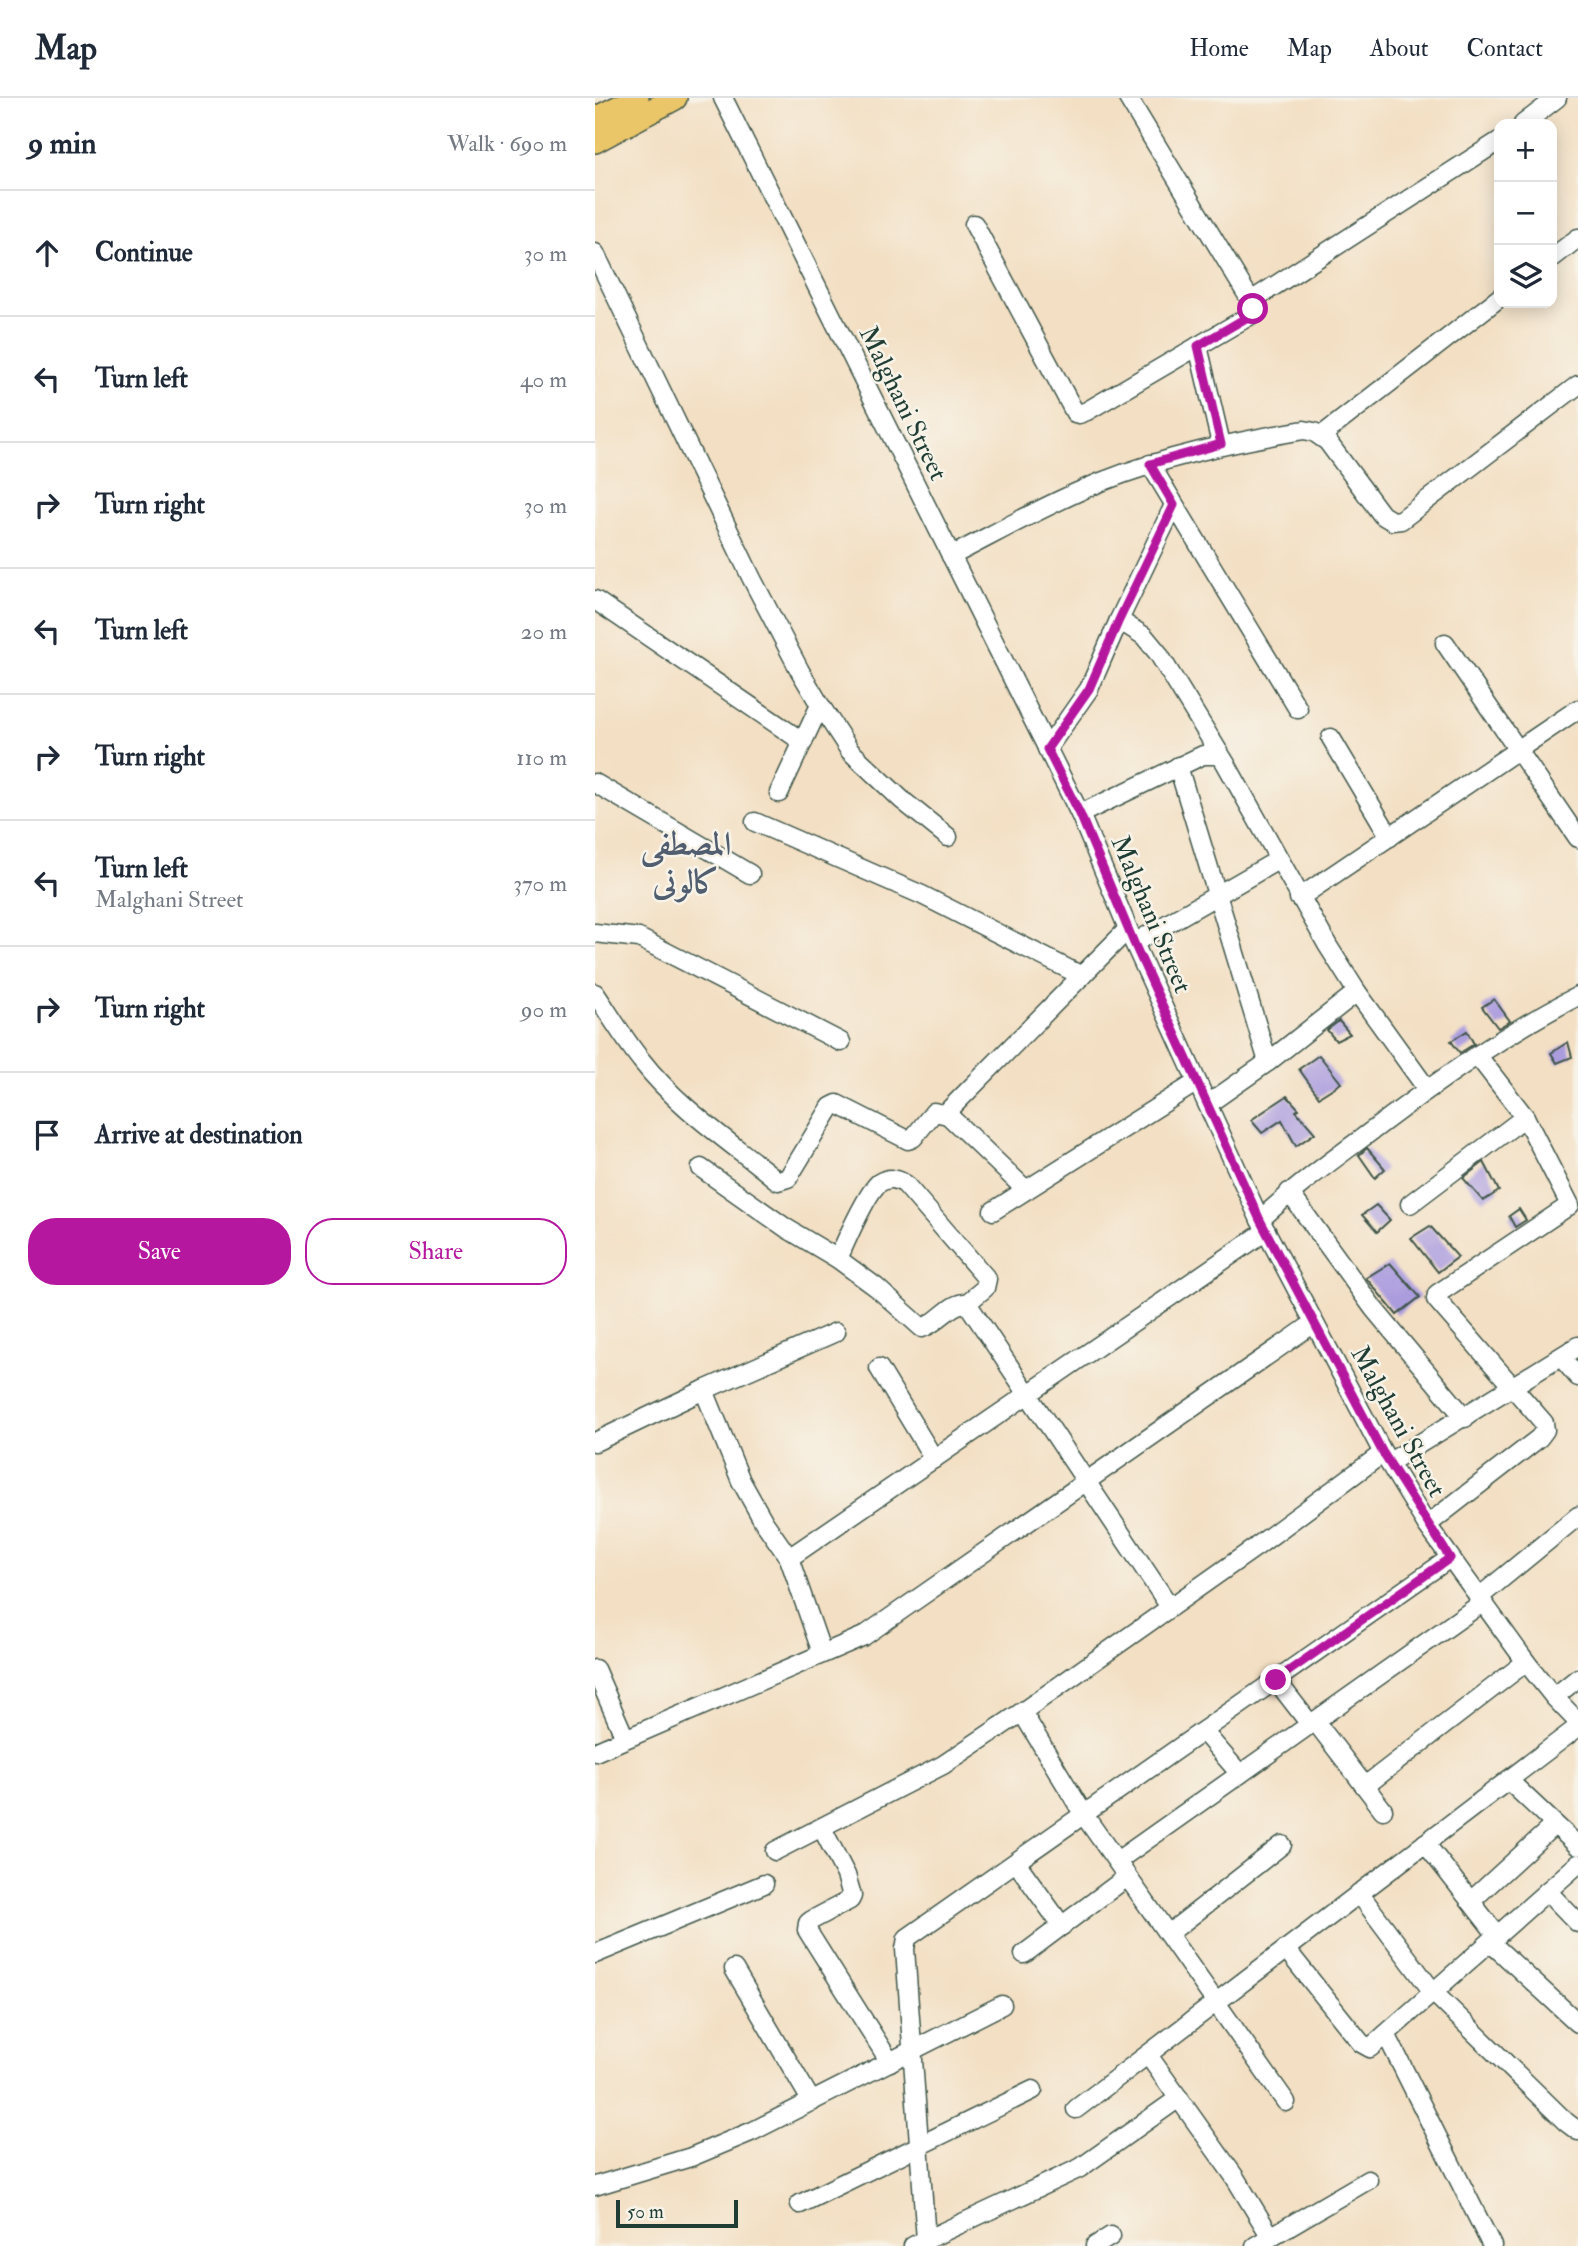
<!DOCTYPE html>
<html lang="en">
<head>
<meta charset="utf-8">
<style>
  body { margin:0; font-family:"IM FELL Double Pica",Amiri,serif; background:#f6f6f7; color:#1f2937 }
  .controls { position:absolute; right:21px; top:21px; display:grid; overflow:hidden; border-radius:14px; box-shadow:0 4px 18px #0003 }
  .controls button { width:63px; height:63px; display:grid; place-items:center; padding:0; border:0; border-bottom:2px solid #e0e1e3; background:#fff; color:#1f2937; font:35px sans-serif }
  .scale { position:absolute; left:21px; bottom:18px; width:122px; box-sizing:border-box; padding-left:7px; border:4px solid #1f3d34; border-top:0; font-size:19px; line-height:24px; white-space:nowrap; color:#1f3d34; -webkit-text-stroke:5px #f7f3e8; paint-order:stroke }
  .stop { position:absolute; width:21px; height:21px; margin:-16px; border:5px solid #b5179e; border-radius:50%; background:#fff }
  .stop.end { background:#b5179e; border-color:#fff; box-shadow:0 2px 7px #0008 }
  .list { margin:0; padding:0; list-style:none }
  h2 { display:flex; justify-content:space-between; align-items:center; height:91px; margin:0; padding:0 28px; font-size:30px }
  h2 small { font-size:23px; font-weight:400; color:#747a83 }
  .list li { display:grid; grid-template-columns:46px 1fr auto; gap:21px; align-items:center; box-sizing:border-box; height:126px; padding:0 28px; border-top:2px solid #e0e1e3 }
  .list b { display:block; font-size:26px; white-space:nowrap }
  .list p { margin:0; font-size:23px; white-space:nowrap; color:#747a83 }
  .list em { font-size:23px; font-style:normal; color:#747a83 }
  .actions { display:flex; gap:14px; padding:21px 28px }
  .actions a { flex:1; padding:16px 0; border:2px solid #b5179e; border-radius:28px; text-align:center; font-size:24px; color:#b5179e }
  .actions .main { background:#b5179e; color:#fff }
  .icon { flex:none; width:38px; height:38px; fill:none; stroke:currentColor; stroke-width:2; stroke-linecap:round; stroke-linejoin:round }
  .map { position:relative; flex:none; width:983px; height:2148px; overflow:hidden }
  header { display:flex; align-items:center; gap:42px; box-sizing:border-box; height:98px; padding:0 35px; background:#fff; border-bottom:2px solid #e0e1e3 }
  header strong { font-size:33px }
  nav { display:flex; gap:38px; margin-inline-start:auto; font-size:24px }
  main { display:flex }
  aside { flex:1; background:#fff }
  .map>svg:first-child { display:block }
  .building { fill:#ab9cde }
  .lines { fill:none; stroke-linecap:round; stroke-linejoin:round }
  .minor-casing { stroke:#3f5549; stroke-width:21 }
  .major-casing { stroke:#3f5549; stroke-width:26 }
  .minor { stroke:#fff; stroke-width:18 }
  .major { stroke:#eac669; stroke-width:23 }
  .route { stroke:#b5179e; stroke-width:9 }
  .labels { text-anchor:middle; stroke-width:5; stroke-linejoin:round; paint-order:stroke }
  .street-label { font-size:26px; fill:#1f3d34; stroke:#f7f3e8 }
  .district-label { font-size:33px; font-weight:bold; fill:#505e70; stroke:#f7f3e8 }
</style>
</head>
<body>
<header>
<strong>Map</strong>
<nav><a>Home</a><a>Map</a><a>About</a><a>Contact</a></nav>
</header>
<main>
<aside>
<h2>9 min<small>Walk · 690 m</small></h2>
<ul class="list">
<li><svg class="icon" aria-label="ahead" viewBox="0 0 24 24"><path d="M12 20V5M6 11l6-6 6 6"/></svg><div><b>Continue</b></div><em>30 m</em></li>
<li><svg class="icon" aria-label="left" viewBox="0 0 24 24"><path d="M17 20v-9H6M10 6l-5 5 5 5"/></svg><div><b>Turn left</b></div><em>40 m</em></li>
<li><svg class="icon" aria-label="right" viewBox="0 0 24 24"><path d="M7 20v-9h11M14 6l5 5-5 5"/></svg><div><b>Turn right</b></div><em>30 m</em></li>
<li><svg class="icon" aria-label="left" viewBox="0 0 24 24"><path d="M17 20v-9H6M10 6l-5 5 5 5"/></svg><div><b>Turn left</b></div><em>20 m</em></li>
<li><svg class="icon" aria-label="right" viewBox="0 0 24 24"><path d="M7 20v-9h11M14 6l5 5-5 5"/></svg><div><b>Turn right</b></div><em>110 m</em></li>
<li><svg class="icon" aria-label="left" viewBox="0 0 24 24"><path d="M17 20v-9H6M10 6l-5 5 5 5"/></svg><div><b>Turn left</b><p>Malghani Street</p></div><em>370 m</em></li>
<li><svg class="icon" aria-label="right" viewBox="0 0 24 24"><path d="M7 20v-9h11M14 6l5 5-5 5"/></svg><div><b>Turn right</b></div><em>90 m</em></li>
<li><svg class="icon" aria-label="arrive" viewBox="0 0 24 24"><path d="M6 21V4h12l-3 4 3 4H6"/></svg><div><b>Arrive at destination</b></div></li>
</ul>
<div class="actions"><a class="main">Save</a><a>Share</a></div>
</aside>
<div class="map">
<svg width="983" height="2148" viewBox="0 0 983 2148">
  <rect width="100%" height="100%" fill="#f7f3e8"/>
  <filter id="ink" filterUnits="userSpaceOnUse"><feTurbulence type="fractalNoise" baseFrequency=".0143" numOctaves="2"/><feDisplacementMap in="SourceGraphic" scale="14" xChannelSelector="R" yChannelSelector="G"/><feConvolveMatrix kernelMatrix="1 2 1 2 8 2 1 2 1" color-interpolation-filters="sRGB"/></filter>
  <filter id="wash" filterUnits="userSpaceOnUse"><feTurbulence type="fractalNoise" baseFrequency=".00686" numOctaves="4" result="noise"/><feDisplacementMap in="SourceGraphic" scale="28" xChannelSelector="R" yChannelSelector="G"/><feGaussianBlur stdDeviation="1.57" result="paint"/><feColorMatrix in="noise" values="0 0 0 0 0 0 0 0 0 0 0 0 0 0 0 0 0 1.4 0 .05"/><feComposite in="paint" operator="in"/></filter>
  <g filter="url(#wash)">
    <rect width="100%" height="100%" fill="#f3dfc3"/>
    <g id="blocks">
      <!-- building -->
      <g class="building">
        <path d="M899,901L915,923L903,930L887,909Z"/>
        <path d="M744,923L755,936L741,943L732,932Z"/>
        <path d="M872,933L879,946L865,955L856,943Z"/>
        <path d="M973,944L977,959L962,965L956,955Z"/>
        <path d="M724,957L746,985L724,999L704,971Z"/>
        <path d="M692,998L704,1011L701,1013L720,1035L701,1048L687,1022L667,1035L656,1022Z"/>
        <path d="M772,1050L790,1071L780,1080L764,1057Z"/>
        <path d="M889,1064L904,1093L888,1103L868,1080Z"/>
        <path d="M781,1107L795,1122L782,1134L767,1117Z"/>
        <path d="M924,1111L931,1122L920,1129L914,1118Z"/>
        <path d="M835,1128L863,1159L843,1174L816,1140Z"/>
        <path d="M795,1165L825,1199L802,1217L771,1180Z"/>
      </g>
    </g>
  </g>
  <g filter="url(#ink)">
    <use href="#blocks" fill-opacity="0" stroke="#3f5549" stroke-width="2"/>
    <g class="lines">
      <defs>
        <g id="minor">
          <path d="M128,0L485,716L539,845L665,1122L691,1171L788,1355L832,1427L931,1564L959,1599L983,1624"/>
          <path d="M928,26L962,0"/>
          <path d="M379,126L480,315L484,316L492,313L656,217L658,211L656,203L533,0"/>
          <path d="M0,155L157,481L205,573L225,607L255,653L307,702L353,739"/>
          <path d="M957,160L983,140"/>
          <path d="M656,203L904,43"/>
          <path d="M603,248L626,346"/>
          <path d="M726,338L904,200"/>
          <path d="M555,366L703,611"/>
          <path d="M356,458C405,433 454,405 506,384C572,358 639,344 709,332L719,334L732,343L787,417L797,423L806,422L983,287"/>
          <path d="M0,502L208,644"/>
          <path d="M524,522L549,538L563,555L631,666L733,848L762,894L832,991"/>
          <path d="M850,545L983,740"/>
          <path d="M736,640L795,739"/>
          <path d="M452,651L494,591L524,522L579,407"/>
          <path d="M583,668L673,964"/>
          <path d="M0,685L155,776"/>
          <path d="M184,695L225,607"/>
          <path d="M485,716L608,657H623"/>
          <path d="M160,724L327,797L487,878"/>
          <path d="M704,800L983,611"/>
          <path d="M0,835L44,840L246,944"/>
          <path d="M539,845L683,762"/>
          <path d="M0,895C15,917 29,941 46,962C83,1010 137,1045 183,1083L193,1080L236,1009L242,1006L313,1042L318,1040L339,1014L353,1017L431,1092"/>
          <path d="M613,1006L673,964L762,894"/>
          <path d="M353,1017V1013L533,831"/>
          <path d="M106,1070L191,1130L243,1161L281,1189L327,1230C343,1226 356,1203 372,1205L575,1509"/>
          <path d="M694,1094L779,1211L870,1320"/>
          <path d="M815,1106L930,1019"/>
          <path d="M398,1113L602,984"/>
          <path d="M665,1122C700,1089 739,1061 778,1032C843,983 910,935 983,898"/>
          <path d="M243,1161C250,1145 272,1094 284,1085C293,1079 301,1080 310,1086L392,1181L390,1190L372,1205"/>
          <path d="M966,1259L983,1279"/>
          <path d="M284,1270L339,1361"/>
          <path d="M109,1292L146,1383L169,1424L194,1460L227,1555"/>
          <path d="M0,1344L109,1292L241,1234"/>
          <path d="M795,1364L983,1248"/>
          <path d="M832,1427L944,1340L950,1332L949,1325L841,1201L842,1196L975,1107L930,1019L882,957"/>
          <path d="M194,1460L671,1133"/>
          <path d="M883,1500L983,1418"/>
          <path d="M0,1571L30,1640"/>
          <path d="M681,1582L715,1626"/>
          <path d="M959,1599L983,1580"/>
          <path d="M427,1614L489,1717L691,2004"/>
          <path d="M720,1623L788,1712"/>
          <path d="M608,1633L645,1676"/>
          <path d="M0,1654L269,1538L719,1225"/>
          <path d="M913,1682L983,1748"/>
          <path d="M770,1688L931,1564"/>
          <path d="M227,1730L251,1777L257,1798L255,1802L217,1822L213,1825L212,1832L295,1964"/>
          <path d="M830,1745L902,1837"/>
          <path d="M180,1753L348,1667L427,1614L661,1449L788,1355"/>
          <path d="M522,1763L887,1505"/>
          <path d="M421,1764L467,1828"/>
          <path d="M952,1793L983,1825"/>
          <path d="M764,1795L838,1894L971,2024L983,2033"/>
          <path d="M876,1803L959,1727"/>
          <path d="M573,1836L687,1747"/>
          <path d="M895,1844L983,1925"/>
          <path d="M691,1851L766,1945L775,1950L983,1766"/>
          <path d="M0,1856L169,1786"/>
          <path d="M429,1856L532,1779"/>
          <path d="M139,1871L217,2004"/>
          <path d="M791,1936L897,2148"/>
          <path d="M553,1957L639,2078L676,2139"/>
          <path d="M481,2011L983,1629"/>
          <path d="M0,2088L96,2059L158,2033L407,1907"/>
          <path d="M205,2106L438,1992"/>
          <path d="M331,2142L310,1851L312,1840L855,1460"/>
          <path d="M318,2148L485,2070L584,2000"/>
          <path d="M500,2148L516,2138"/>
          <path d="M660,2148L773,2082"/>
        </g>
        <g id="major">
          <path d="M0,21L42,0"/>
          <path d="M0,43L80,0"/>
        </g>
      </defs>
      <!-- minor casing -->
      <use href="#minor" class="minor-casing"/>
      <!-- major casing -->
      <use href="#major" class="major-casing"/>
      <!-- minor -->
      <use href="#minor" class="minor"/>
      <!-- major -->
      <use href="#major" class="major"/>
    </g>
  </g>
  <g class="lines" filter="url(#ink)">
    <!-- route -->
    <path class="route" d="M658,211L656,217L603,248L626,346L555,366L579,407L524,522L494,591L452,651L485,716L539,845L665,1122L788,1355L855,1460L681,1582"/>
  </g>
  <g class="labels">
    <!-- street labels -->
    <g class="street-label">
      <text transform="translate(309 305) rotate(64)" y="9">Malghani Street</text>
      <text transform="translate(557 816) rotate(67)" y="9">Malghani Street</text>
      <text transform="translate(804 1323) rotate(61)" y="9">Malghani Street</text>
    </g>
    <!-- district labels -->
    <g class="district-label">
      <text x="91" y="757">المصطفی<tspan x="91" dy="38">کالونی</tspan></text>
    </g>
  </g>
</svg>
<div class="controls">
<button>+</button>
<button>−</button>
<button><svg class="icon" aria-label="layers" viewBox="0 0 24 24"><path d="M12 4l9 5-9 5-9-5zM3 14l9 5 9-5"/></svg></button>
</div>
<div class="scale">50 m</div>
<div class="stop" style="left:658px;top:211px"></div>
<div class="stop end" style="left:681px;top:1582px"></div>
</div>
</main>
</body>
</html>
